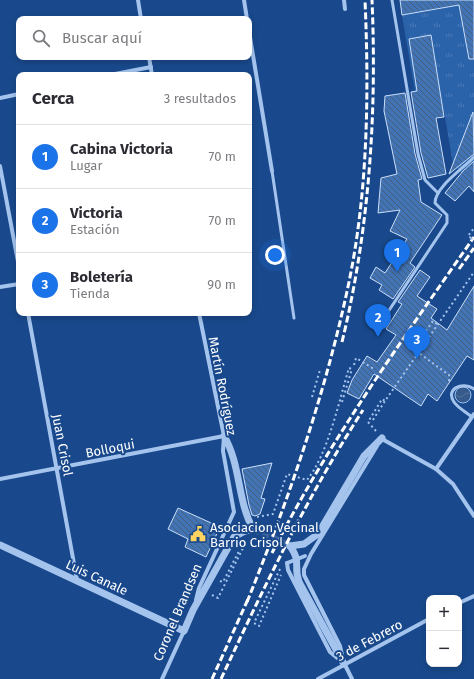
<!DOCTYPE html>
<html lang="es">
<head>
<meta charset="utf-8">
<style>
  body { margin:0; font-family:"Fira Sans",sans-serif; background:#f7f7f7; color:#2b2b33 }
  .controls { position:absolute; right:12px; bottom:12px; display:grid; overflow:hidden; border-radius:8px; box-shadow:0 2px 6px #0003 }
  .controls button { width:36px; height:36px; display:grid; place-items:center; padding:0; border:0; border-bottom:1px solid #e1e1e2; background:#fff; color:#2b2b33; font:20px sans-serif }
  .you { position:absolute; left:275px; top:255px; width:14px; height:14px; margin:-10px; border:3px solid #fff; border-radius:50%; background:#1a73e8; box-shadow:0 0 0 6px #1a73e833 }
  .badge { display:grid; place-items:center; width:26px; height:26px; border-radius:50%; background:#1a73e8; color:#fff; font-size:13px; font-weight:700 }
  .pin { position:absolute; translate:-50% -33px; filter:drop-shadow(0 1px 2px #0008) }
  .pin::after { content:''; position:absolute; top:21px; width:14px; height:12px; background:inherit; clip-path:polygon(0 0,100% 0,50% 100%) }
  .list { margin:0; padding:0; list-style:none }
  h2 { display:flex; justify-content:space-between; align-items:center; height:52px; margin:0; padding:0 16px; font-size:17px }
  h2 small { font-size:13px; font-weight:400; color:#7c7c81 }
  .list li { display:grid; grid-template-columns:26px 1fr auto; gap:12px; align-items:center; box-sizing:border-box; height:64px; padding:0 16px; border-top:1px solid #e1e1e2 }
  .list b { display:block; font-size:15px; white-space:nowrap }
  .list p { margin:0; font-size:13px; white-space:nowrap; color:#7c7c81 }
  .list em { font-size:13px; font-style:normal; color:#7c7c81 }
  .icon { flex:none; width:22px; height:22px; fill:none; stroke:currentColor; stroke-width:2; stroke-linecap:round; stroke-linejoin:round }
  .map { position:relative; flex:none; width:474px; height:679px; overflow:hidden }
  .search { position:absolute; background:#fff; box-shadow:0 2px 6px #0003; left:16px; top:16px; width:236px; height:44px; display:flex; align-items:center; gap:10px; box-sizing:border-box; padding:0 14px; border-radius:8px; color:#7c7c81; font-size:15px }
  .panel { position:absolute; background:#fff; box-shadow:0 2px 6px #0003; left:16px; top:72px; width:236px; height:244px; border-radius:8px }
  .map>svg:first-child { display:block }
  .grass { fill:url(#grass-tufts) }
  .water { fill:url(#water-waves); stroke:#96bff1 }
  .building { fill:url(#building-back-hatch); stroke:#cadffa }
  .lines { fill:none; stroke-linecap:round; stroke-linejoin:round }
  .tertiary-tunnel { stroke:#3c649d; stroke-width:7; stroke-dasharray:7 3.5; stroke-linecap:butt }
  .path { stroke:#a4c4ee; stroke-width:2; stroke-dasharray:2 3; stroke-linecap:butt }
  .service { stroke:#a4c4ee; stroke-width:3 }
  .minor { stroke:#a4c4ee; stroke-width:4 }
  .tertiary { stroke:#a4c4ee; stroke-width:7 }
  .rail { stroke:#fff; stroke-width:3; stroke-dasharray:7 3; stroke-linecap:butt }
  .path-bridge { stroke:#a4c4ee; stroke-width:2; stroke-dasharray:2 3; stroke-linecap:butt }
  .minor-bridge { stroke:#a4c4ee; stroke-width:4 }
  .labels { text-anchor:middle; stroke-width:4; stroke-linejoin:round; paint-order:stroke }
  .street-label { font-size:13px; fill:#fff; stroke:#19498c }
  .poi-label { font-size:13px; fill:#fff; stroke:#19498c; text-anchor:start }
</style>
</head>
<body>
<div class="map">
<svg width="474" height="679" viewBox="0 0 474 679">
  <defs>
    <pattern id="grass-tufts" width="24" height="20" patternUnits="userSpaceOnUse"><rect width="24" height="20" fill="#2b63ab"/><path d="M3 7l-1-3M5 7V3M7 7l1-3M15 17l-1-3M17 17v-4M19 17l1-3" fill="none" stroke="#4b7ab8"/></pattern>
    <pattern id="water-waves" width="16" height="10" patternUnits="userSpaceOnUse"><rect width="16" height="10" fill="#365a8b"/><path d="M0 5q4-4 8 0t8 0" fill="none" stroke="#54739c"/></pattern>
    <pattern id="building-back-hatch" width="6" height="6" patternUnits="userSpaceOnUse"><rect width="6" height="6" fill="#4173b5"/><path d="M-1 5l2 2M0 0l6 6M5-1l2 2" fill="none" stroke="#475e7b"/></pattern>
  </defs>
  <rect width="100%" height="100%" fill="#19498c"/>
  <!-- grass -->
  <path class="grass" d="M474,3V174L468,180L453,164L444,111L419,115L402,15Z"/>
  <!-- water -->
  <circle class="water" cx="463" cy="395" r="8"/>
  <!-- building -->
  <g class="building">
    <path d="M400,0H474V59H469L459,5L402,15Z"/>
    <path d="M431,35L444,117L436,118L446,174L428,178L421,153L411,92L417,91L409,39Z"/>
    <path d="M405,93L415,154L422,179L418,180L421,202L442,215L410,263L415,267L393,299L379,290L382,285L370,278L376,267L385,273L407,239L390,231L400,210L378,213L381,178L397,174L384,111L385,96Z"/>
    <path d="M473,112L474,154L449,174Z"/>
    <path d="M474,161V192L469,186L455,201L445,193L463,171Z"/>
    <path d="M420,270L430,277L417,296L437,309L431,318L447,330L474,286V360L467,356L437,401L428,394L421,406L374,374L359,399L347,393L352,380L367,356L377,362L396,335L386,329L402,304L398,302Z"/>
    <path d="M272,463L261,498L265,499L260,514L255,516L252,515L249,505L242,469Z"/>
    <path d="M178,508L220,527L206,557L185,547L188,539L168,529Z"/>
  </g>
  <g class="lines">
    <!-- tertiary-tunnel -->
    <path class="tertiary-tunnel" d="M253,529L290,546"/>
    <!-- path -->
    <g class="path">
      <path d="M471,238L468,236L474,228"/>
      <path d="M417,341L418,342L433,321L437,324"/>
      <path d="M412,348L449,375V384"/>
      <path d="M354,365L356,358L374,369"/>
      <path d="M312,397L320,370"/>
      <path d="M342,402L352,369"/>
      <path d="M373,420L385,401"/>
      <path d="M376,431L368,422L382,399L385,401L474,272"/>
      <path d="M257,517L273,514L287,474L307,480C328,454 339,401 349,368L352,369"/>
      <path d="M280,569L254,623L259,626L281,575"/>
      <path d="M220,581L223,582L239,551"/>
      <path d="M212,595L218,598L244,546L242,545L241,547"/>
    </g>
    <!-- service -->
    <g class="service">
      <path d="M392,0L418,154L425,180L438,193"/>
      <path d="M272,171L294,318"/>
      <path d="M376,330L447,223V215L435,203C435,187 464,168 474,157"/>
      <path d="M472,417C466,412 458,408 454,402C445,389 462,381 474,389"/>
    </g>
    <!-- minor -->
    <g class="minor">
      <path d="M138,0L141,19"/>
      <path d="M244,0L247,19"/>
      <path d="M344,0L345,9"/>
      <path d="M249,31L272,171"/>
      <path d="M149,57L152,75"/>
      <path d="M110,75L151,67"/>
      <path d="M0,98L19,94"/>
      <path d="M0,166L19,267"/>
      <path d="M0,287L19,284"/>
      <path d="M28,313L77,580"/>
      <path d="M382,439L436,469L453,484L474,516"/>
      <path d="M436,469L474,414"/>
      <path d="M0,479L224,436"/>
      <path d="M287,563L288,570L330,652L341,661"/>
      <path d="M196,600L199,588L234,512L223,451L224,436L199,313"/>
      <path d="M459,603L474,596"/>
      <path d="M342,655L340,646L304,575V569L311,554L377,446"/>
      <path d="M344,663L352,679"/>
      <path d="M162,679L184,631"/>
      <path d="M318,679L429,619"/>
    </g>
    <!-- tertiary -->
    <g class="tertiary">
      <path d="M0,545L184,631L193,610L234,537L245,531L253,529C237,500 241,465 224,436"/>
      <path d="M290,546L304,544L318,534L364,456L382,438"/>
      <path d="M290,546C302,563 293,566 299,582L344,664"/>
    </g>
    <!-- rail -->
    <g class="rail">
      <path d="M459,269L474,248"/>
      <path d="M342,342C369,231 377,115 372,0"/>
      <path d="M272,553C329,441 403,339 474,237"/>
      <path d="M247,602C289,498 326,392 349,282C368,190 369,93 365,0"/>
      <path d="M212,679L249,597"/>
      <path d="M221,679C264,587 308,495 363,410"/>
    </g>
    <!-- path-bridge -->
    <path class="path-bridge" d="M471,238L474,241"/>
    <!-- minor-bridge -->
    <path class="minor-bridge" d="M287,563L305,556"/>
  </g>
  <!-- icons -->
  <defs>
    <symbol id="civic-bare" viewBox="-9 -9 18 18"><path d="M-.6-6.5H3V-4.5H.6V-3L4-1V1h2V6H-6V1h2V-1L-.6-3ZM-1.2 2.5V6h2.4V2.5Z" fill="#ffd461" stroke="#19498c" stroke-width="2.5" paint-order="stroke"/></symbol>
  </defs>
  <g fill-rule="evenodd">
    <use href="#civic-bare" x="187" y="523" width="22" height="22"/>
  </g>
  <g class="labels">
    <!-- street labels -->
    <g class="street-label">
      <text transform="translate(223 386) rotate(79)" y="5">Martín Rodríguez</text>
      <text transform="translate(63 445) rotate(79)" y="5">Juan Crisol</text>
      <text transform="translate(110 448) rotate(-11)" y="5">Bolloqui</text>
      <text transform="translate(97 577) rotate(25)" y="5">Luis Canale</text>
      <text transform="translate(177 612) rotate(-67)" y="5">Coronel Brandsen</text>
      <text transform="translate(369 640) rotate(-28)" y="5">3 de Febrero</text>
    </g>
    <!-- poi labels -->
    <g class="poi-label">
      <text x="210" y="532">Asociacion Vecinal<tspan x="210" dy="15">Barrio Crisol</tspan></text>
    </g>
  </g>
</svg>
<div class="controls">
<button>+</button>
<button>−</button>
</div>
<div class="you"></div>
<div class="pin badge" style="left:397px;top:272px">1</div>
<div class="pin badge" style="left:378px;top:337px">2</div>
<div class="pin badge" style="left:417px;top:359px">3</div>
<div class="search"><svg class="icon" aria-label="search" viewBox="0 0 24 24"><circle cx="10" cy="10" r="6"/><path d="M15 15l6 6"/></svg>Buscar aquí</div>
<section class="panel">
<h2>Cerca<small>3 resultados</small></h2>
<ul class="list">
<li><span class="badge">1</span><div><b>Cabina Victoria</b><p>Lugar</p></div><em>70 m</em></li>
<li><span class="badge">2</span><div><b>Victoria</b><p>Estación</p></div><em>70 m</em></li>
<li><span class="badge">3</span><div><b>Boletería</b><p>Tienda</p></div><em>90 m</em></li>
</ul>
</section>
</div>
</body>
</html>
